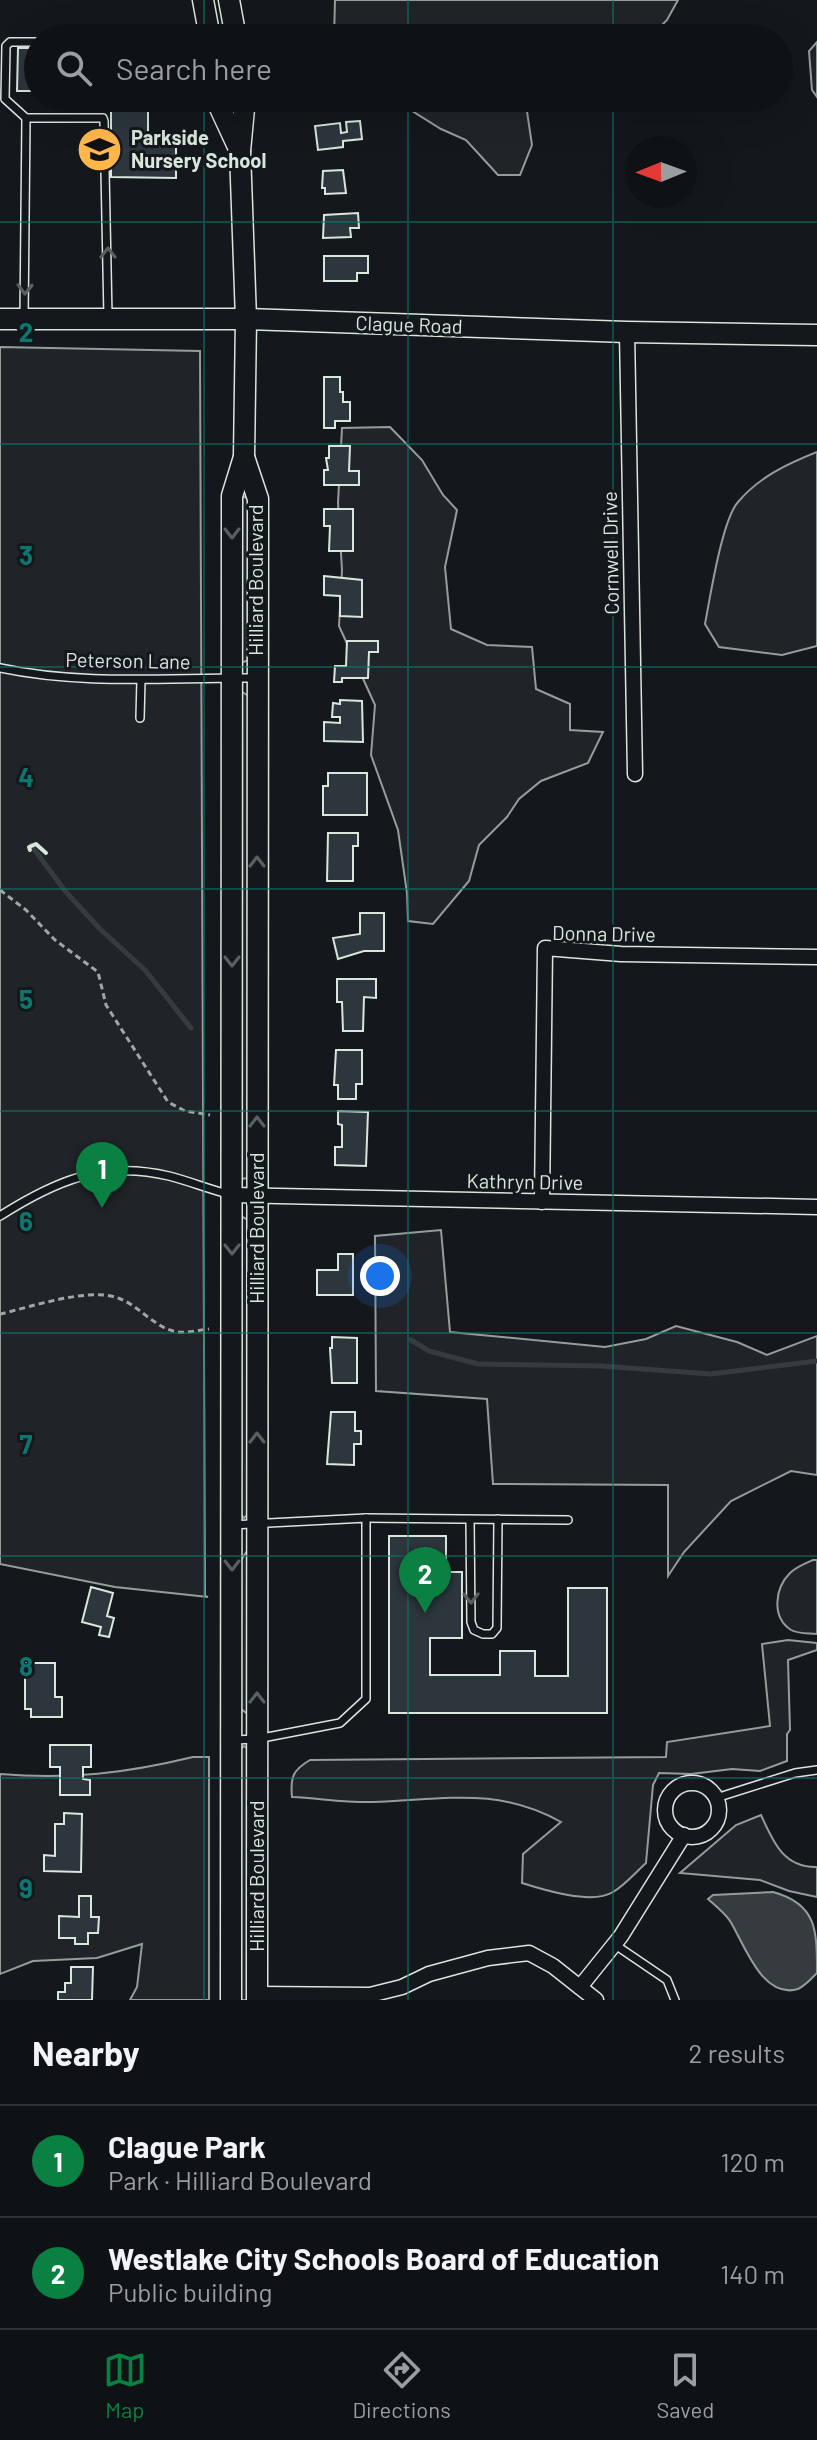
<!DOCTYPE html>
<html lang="en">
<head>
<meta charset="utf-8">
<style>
  body { margin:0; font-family:Barlow,sans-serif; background:#1d2022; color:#f1f3f6 }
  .compass { position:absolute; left:625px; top:136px; width:72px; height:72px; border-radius:50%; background:#0f1215; box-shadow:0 8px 32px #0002; rotate:269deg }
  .you { position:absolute; left:380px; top:1276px; width:28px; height:28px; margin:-20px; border:6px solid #fff; border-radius:50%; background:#1a73e8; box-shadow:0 0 0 12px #1a73e833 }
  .badge { display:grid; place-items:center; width:52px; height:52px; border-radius:50%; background:#0b8043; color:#fff; font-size:26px; font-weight:700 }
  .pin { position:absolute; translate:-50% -66px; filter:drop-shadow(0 2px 4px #0008) }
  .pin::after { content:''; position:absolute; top:42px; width:28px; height:24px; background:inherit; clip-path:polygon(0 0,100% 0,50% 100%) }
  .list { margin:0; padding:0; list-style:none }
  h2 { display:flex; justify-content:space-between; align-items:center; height:104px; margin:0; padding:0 32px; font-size:34px }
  h2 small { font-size:26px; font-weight:400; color:#9b9ea0 }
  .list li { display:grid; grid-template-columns:52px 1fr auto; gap:24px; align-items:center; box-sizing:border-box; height:112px; padding:0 32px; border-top:2px solid #2f3234 }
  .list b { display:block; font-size:30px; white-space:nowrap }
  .list p { margin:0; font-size:26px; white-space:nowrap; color:#9b9ea0 }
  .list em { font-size:26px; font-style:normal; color:#9b9ea0 }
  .icon { flex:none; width:44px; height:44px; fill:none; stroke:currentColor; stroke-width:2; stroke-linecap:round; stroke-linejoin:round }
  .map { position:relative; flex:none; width:817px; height:2000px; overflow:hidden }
  .search { position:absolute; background:#0f1215; box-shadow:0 8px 32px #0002; left:24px; right:24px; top:24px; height:88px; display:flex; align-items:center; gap:20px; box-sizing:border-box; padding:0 28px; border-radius:44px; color:#9b9ea0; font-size:30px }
  .sheet { height:328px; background:#0f1215 }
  nav { display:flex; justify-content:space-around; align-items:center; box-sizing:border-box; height:112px; border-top:2px solid #2f3234; background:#0f1215; font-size:22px; color:#9b9ea0 }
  nav a { display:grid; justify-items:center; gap:4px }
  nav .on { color:#0b8043 }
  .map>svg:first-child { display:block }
  .green { fill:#202428; stroke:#939e99; stroke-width:2 }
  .water { fill:#363b3e; stroke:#939e99; stroke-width:2 }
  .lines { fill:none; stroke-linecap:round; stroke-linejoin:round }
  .stream { stroke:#363b3e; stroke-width:5 }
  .building { fill:#2c363c; stroke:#d8e6dc; stroke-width:2 }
  .lane-casing { stroke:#d8e6dc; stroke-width:10 }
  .street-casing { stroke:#d8e6dc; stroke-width:17 }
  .secondary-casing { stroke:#d8e6dc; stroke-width:23 }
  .path { stroke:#9da8a2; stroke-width:3; stroke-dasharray:6 4; stroke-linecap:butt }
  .lane { stroke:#14181c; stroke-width:7 }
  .street { stroke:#14181c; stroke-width:14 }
  .secondary { stroke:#14181c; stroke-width:20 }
  .wall { stroke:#d8e6dc; stroke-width:4 }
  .oneway { stroke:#59605f }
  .grid { fill:none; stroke:#0f766e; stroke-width:2; stroke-opacity:0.55 }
  .labels { text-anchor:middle; stroke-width:6; stroke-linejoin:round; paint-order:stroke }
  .poi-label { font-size:20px; font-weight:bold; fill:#d8e6dc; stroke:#14181c; text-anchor:start }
  .street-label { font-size:20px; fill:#d8e6dc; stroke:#14181c }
  .grid-label { font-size:26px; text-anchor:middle; font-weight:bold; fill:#0f766e; stroke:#14181c; stroke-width:6; stroke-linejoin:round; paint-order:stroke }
</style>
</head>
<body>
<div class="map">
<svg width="817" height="2000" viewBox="0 0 817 2000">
  <rect width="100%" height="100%" fill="#14181c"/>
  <!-- green -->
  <g class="green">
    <path d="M335,0H678L667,20L649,38H334Z"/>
    <path d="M817,42V97L812,90L809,51Z"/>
    <path d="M375,98H525L532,145L520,175H498L466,140L441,129L412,111Z"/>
    <path d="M0,347L200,351L205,1596L208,1597L115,1587L0,1564Z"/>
    <path d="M390,427L422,460L443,495L457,510L445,567L451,629L487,645L532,647L536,689L570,704V730L603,732L588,763L541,781L519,799L507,817L479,845L469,881L433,924L408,921L407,893L398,830L371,755L375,705L339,626L342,570L338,503L342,428Z"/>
    <path d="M817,452V646L782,655L719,647L705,624C710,598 722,520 738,502C759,477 787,464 817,452Z"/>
    <path d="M240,496L248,498V660L244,662L241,661Z"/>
    <path d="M242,692L249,696V1178L240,1179V697Z"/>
    <path d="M243,1217L249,1221L248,1514L244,1518L240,1513V1221Z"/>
    <path d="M441,1230L450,1332L605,1347L646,1339L676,1326L737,1342L767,1355L817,1336V1475L791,1471L731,1501L684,1552L668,1576V1485L493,1484L487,1399L376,1391L375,1236Z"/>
    <path d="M249,1548V1715L241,1709V1560Z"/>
    <path d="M813,1560H817V1634C809,1633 798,1634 791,1630C771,1617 775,1588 790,1573C796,1567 806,1563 813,1560Z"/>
    <path d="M788,1640L817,1643V1650L788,1660L790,1730L787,1734V1761L760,1771L732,1769L691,1774L659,1773L653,1785L646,1863C636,1872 625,1885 613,1892C592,1905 544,1890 522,1883L523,1854L561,1822C497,1786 442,1800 373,1802C346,1803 318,1798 292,1797C290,1777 293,1770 310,1760L666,1757L667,1742L770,1726L762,1644Z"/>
    <path d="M244,1746L248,1749L249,2000H240V1750Z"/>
    <path d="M193,1757H209V2000H130L137,1987L142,1944L97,1958L33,1961L0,1974V1774C69,1780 127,1773 193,1757Z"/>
    <path d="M761,1815C773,1841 783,1868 817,1867V1897L789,1891L760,1880L680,1873L736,1825Z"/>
  </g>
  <!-- water -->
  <path class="water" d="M773,1892C817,1904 817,1930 817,1973C812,1978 805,1986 798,1989C762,2000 744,1943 730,1921C725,1913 716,1906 708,1899L713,1895Z"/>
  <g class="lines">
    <!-- stream -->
    <g class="stream">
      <path d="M31,845L65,891L100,929L145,970L191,1028"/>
      <path d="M411,1340L429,1351L478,1364L601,1366L711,1374L817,1361"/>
    </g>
  </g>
  <!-- building -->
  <g class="building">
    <path d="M18,48H38V91H17Z"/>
    <path d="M111,98H148V145L176,146V178L111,177Z"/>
    <path d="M360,121L362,139L343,141V147L318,150L315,126L340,123L341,133L347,132L346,122Z"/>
    <path d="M343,170L346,193L325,194V188H322L323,171Z"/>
    <path d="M358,213L359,228H350L351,237L323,238L324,215Z"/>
    <path d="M324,256H368V273H357V281H324Z"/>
    <path d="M324,377H340V392H343V402H350V421H335V428H324Z"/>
    <path d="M329,446H350L349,471H359V485H324V470H328L326,458H329Z"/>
    <path d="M324,509H353V551H329L330,526H324Z"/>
    <path d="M324,576L362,580V617L340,616V596L324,595Z"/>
    <path d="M347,641H378V652H369L368,678H342V682H334L335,666H346Z"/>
    <path d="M340,700L362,701L363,742L324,741V722L340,723V717H332L333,703L340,704Z"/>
    <path d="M328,773H367V815H323V786H328Z"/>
    <path d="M328,833H358V846H353V881H327Z"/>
    <path d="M360,913H384V951H364L338,959L333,938L360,934Z"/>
    <path d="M337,979H376V998L364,997L363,1031H343L342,1002H337Z"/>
    <path d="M336,1050H362V1084H356V1099H338V1085H334Z"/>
    <path d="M338,1111L368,1112L366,1166L335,1165V1147H342V1125L338,1124Z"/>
    <path d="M338,1254H353V1295H317V1270H338Z"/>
    <path d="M332,1337L357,1338V1383H332L330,1348H332Z"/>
    <path d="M331,1412H355V1431H361V1444H354V1465L327,1464Z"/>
    <path d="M389,1536H446V1572H462V1638H430V1675H500V1651H535V1676H568V1588H607V1713H389Z"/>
    <path d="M91,1587L113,1593L107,1616L114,1618L109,1637L99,1635L101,1627L82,1622Z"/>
    <path d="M25,1663H55V1697H62V1717H31V1709H25Z"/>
    <path d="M50,1745H91V1767H83V1779L90,1780V1795H60V1767H50Z"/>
    <path d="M64,1813L82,1814L81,1872L44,1871V1855L55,1856V1824H64Z"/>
    <path d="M79,1896H91V1917H99L98,1933H88V1944H75V1938H59V1916L79,1917Z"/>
    <path d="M71,1967H93L92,2000H58V1992H65V1983H71Z"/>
  </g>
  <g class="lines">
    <defs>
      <g id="lane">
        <path d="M26,118L5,99L6,46L10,42H38"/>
        <path d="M24,318L26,118H103L104,121L108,317"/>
        <path d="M0,668C84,686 172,677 257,678"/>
        <path d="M140,718L141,680"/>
        <path d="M0,1216C55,1181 103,1160 169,1176C189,1181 208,1189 228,1194"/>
        <path d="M366,1518L568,1520"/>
        <path d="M470,1520L471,1622L474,1630L483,1634H492L497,1628L498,1519"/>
        <path d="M232,1525L366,1518V1699L340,1723L257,1739L234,1740"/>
        <path d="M716,1798L795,1773L817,1770"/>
        <path d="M614,1944L667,1980L675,2000"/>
      </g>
      <g id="street">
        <path d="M627,332L635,774"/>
        <path d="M232,1195L817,1207"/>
        <path d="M542,1202L545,948L621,954L817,957"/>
        <circle cx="692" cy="1810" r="27"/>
        <path d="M580,1987L621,1936L684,1835"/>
        <path d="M257,1994L370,1995L402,1987L429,1974L488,1958L529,1953L553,1966L596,2000"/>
      </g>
      <g id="secondary">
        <path d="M203,0L210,38"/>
        <path d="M229,0L236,38"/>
        <path d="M219,98L220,108L240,151"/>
        <path d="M0,319H246L627,332L817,335"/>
        <path d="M244,457L258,499L257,2000"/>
        <path d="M231,2000L232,496L244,457L246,319L240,151L245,98"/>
      </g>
    </defs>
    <!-- lane casing -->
    <use href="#lane" class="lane-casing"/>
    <!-- street casing -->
    <use href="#street" class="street-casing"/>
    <!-- secondary casing -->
    <use href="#secondary" class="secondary-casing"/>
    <!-- path -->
    <g class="path">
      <path d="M148,143L202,142"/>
      <path d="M0,890L26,910L55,940L98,972L106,1005L168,1102L185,1111L210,1115"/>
      <path d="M0,1314C31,1307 88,1287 118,1298C139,1305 155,1329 178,1332C188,1333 199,1330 209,1329"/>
    </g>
    <!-- lane -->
    <use href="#lane" class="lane"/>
    <!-- street -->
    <use href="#street" class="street"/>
    <!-- secondary -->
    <use href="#secondary" class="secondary"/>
    <!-- wall -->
    <path class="wall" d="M30,850L29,847L36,844L46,853"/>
  </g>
  <!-- one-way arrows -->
  <defs><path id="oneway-chevron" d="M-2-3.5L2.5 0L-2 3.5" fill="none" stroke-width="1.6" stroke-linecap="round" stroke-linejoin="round" transform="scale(2)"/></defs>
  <g class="oneway">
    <use href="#oneway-chevron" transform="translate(108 253) rotate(-90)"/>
    <use href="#oneway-chevron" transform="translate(25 289) rotate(91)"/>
    <use href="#oneway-chevron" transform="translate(232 533) rotate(90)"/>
    <use href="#oneway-chevron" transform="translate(257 862) rotate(-90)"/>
    <use href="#oneway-chevron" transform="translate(232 961) rotate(90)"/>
    <use href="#oneway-chevron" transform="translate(257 1122) rotate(-90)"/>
    <use href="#oneway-chevron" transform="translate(232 1249) rotate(90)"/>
    <use href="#oneway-chevron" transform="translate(257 1438) rotate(-90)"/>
    <use href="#oneway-chevron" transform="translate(232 1565) rotate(90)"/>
    <use href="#oneway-chevron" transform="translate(471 1598) rotate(89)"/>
    <use href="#oneway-chevron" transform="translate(257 1698) rotate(-90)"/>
  </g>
  <!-- grid -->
  <path class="grid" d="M204,0V38M408,0V38M613,0V38M204,98V2000M408,98V2000M613,98V2000M0,222H817M0,444H817M0,667H817M0,889H817M0,1111H817M0,1333H817M0,1556H817M0,1778H817"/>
  <!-- icons -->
  <defs>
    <symbol id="school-disc" viewBox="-11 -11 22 22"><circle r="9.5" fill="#ffb74d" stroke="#14181c"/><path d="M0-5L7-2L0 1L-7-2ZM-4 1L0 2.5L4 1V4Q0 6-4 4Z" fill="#111"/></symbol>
  </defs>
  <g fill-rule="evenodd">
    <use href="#school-disc" x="74" y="124" width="51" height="51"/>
  </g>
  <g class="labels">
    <!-- poi labels -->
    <g class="poi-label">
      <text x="131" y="145">Parkside<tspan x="131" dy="23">Nursery School</tspan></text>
    </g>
    <!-- street labels -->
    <g class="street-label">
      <text transform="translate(409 325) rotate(2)" y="7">Clague Road</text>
      <text transform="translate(611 553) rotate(-91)" y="7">Cornwell Drive</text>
      <text transform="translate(256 580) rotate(-90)" y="7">Hilliard Boulevard</text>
      <text transform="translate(128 661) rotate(1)" y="7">Peterson Lane</text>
      <text transform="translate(604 934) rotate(1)" y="7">Donna Drive</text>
      <text transform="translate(525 1182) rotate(1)" y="7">Kathryn Drive</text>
      <text transform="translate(257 1228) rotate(-90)" y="7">Hilliard Boulevard</text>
      <text transform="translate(257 1876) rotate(-90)" y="7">Hilliard Boulevard</text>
    </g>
  </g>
  <g class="grid-label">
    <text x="26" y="342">2</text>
    <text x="26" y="565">3</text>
    <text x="26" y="787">4</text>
    <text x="26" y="1009">5</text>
    <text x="26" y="1231">6</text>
    <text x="26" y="1454">7</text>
    <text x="26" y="1676">8</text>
    <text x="26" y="1898">9</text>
  </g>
</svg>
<svg class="compass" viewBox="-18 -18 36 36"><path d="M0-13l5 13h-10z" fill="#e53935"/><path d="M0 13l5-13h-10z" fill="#9b9ea0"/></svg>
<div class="you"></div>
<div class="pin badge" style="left:102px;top:1208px">1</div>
<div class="pin badge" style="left:425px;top:1613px">2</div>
<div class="search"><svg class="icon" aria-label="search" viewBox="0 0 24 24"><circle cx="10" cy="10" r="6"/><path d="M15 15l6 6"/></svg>Search here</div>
</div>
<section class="sheet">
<h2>Nearby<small>2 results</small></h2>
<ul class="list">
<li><span class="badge">1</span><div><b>Clague Park</b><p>Park · Hilliard Boulevard</p></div><em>120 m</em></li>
<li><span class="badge">2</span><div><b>Westlake City Schools Board of Education</b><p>Public building</p></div><em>140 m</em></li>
</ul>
</section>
<nav>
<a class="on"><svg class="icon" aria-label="map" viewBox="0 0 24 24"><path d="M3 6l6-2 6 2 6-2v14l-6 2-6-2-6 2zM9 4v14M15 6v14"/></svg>Map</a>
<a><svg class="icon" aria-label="directions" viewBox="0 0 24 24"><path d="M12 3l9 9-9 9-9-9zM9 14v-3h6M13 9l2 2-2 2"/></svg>Directions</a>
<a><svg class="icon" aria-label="saved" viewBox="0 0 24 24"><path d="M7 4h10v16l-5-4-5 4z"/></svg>Saved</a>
</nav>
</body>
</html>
